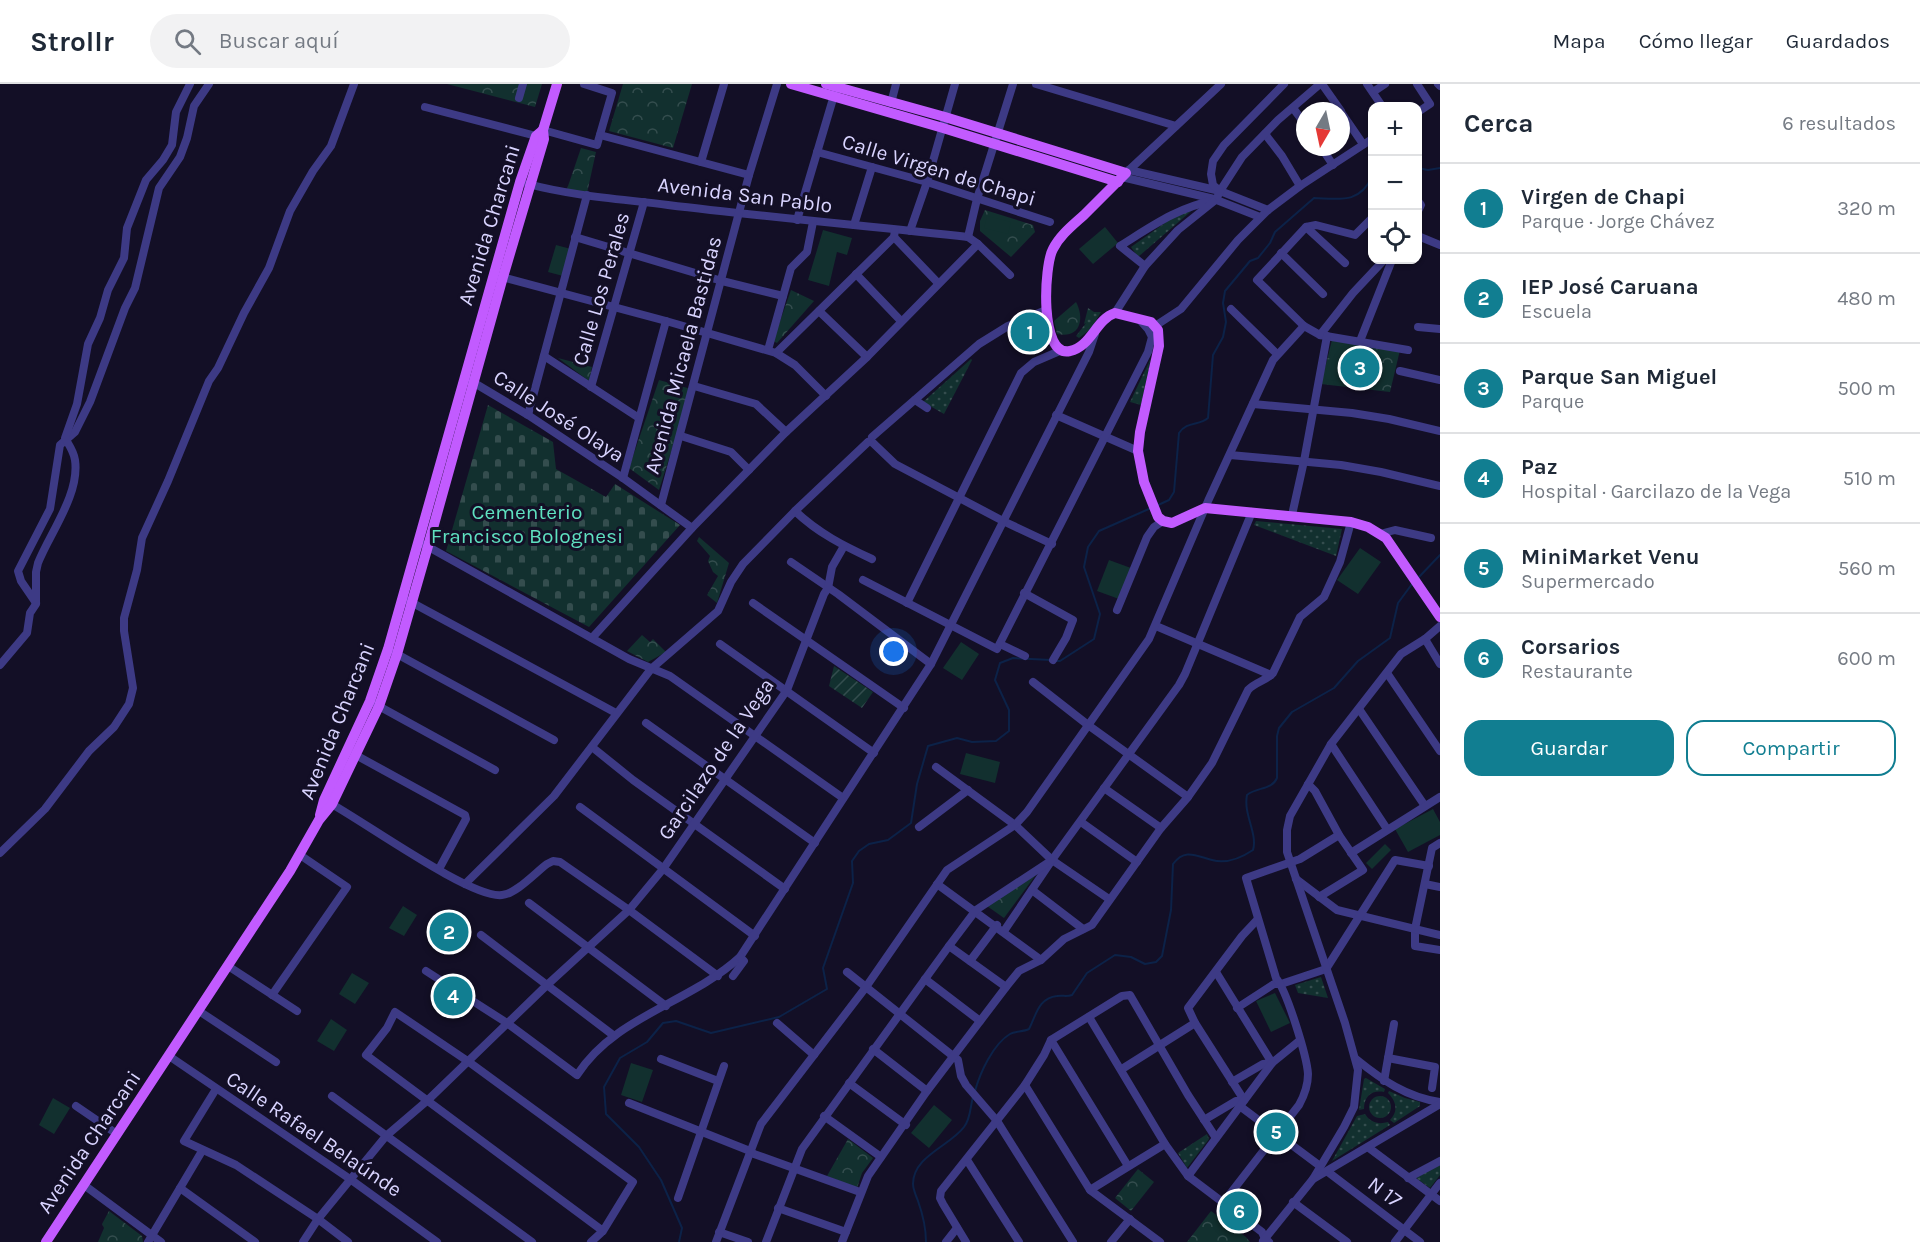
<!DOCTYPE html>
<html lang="es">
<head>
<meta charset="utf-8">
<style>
  body { margin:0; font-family:Karla,sans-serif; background:#f2f2f3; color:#1f2937 }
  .controls { position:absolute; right:18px; top:18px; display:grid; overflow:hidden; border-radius:12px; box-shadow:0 2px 4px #0004 }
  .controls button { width:54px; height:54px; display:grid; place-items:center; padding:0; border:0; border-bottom:2px solid #e0e1e3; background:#fff; color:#1f2937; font:30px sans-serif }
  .compass { position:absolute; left:1296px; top:18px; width:54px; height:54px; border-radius:50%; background:#fff; box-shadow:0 2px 4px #0004; rotate:189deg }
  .you { position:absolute; left:894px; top:568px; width:21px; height:21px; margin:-15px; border:4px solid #fff; border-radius:50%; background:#1a73e8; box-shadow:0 0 0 9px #1a73e833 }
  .badge { display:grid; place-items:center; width:39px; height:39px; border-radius:50%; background:#117e91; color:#fff; font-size:20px; font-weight:700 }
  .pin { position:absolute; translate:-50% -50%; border:3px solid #fff; box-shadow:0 2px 6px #0006 }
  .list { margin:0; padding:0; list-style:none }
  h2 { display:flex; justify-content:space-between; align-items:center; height:78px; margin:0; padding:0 24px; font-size:26px }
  h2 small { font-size:20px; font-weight:400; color:#747a83 }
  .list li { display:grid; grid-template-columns:39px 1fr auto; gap:18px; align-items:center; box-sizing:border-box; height:90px; padding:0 24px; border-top:2px solid #e0e1e3 }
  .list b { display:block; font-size:22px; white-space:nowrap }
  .list p { margin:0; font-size:20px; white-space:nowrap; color:#747a83 }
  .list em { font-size:20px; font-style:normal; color:#747a83 }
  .actions { display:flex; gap:12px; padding:18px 24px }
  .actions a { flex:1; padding:14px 0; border:2px solid #117e91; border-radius:18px; text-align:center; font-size:21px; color:#117e91 }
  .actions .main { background:#117e91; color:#fff }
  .icon { flex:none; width:33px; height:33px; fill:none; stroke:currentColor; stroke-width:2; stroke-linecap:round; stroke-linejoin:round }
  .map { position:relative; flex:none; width:1440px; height:1158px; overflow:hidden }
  header { display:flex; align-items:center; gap:36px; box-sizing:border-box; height:84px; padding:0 30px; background:#fff; border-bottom:2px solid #e0e1e3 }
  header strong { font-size:28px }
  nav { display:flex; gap:33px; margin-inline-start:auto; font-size:21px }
  .search { width:420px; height:54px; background:#f2f2f3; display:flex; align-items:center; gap:15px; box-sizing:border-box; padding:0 21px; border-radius:33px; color:#747a83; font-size:22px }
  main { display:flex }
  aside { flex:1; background:#fff }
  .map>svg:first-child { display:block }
  .grass { fill:url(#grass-dots) }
  .forest { fill:url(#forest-crowns) }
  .cemetery { fill:url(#cemetery-stones) }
  .garden { fill:url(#garden-furrows) }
  .pitch { fill:#12302f }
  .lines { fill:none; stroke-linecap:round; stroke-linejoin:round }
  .stream { stroke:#0c2248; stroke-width:2 }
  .minor { stroke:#3d3a85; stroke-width:8 }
  .major { stroke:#c25bff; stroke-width:10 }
  .labels { text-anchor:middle; stroke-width:6; stroke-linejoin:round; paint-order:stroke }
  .street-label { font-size:21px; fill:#d9d4ff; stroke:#130f26 }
  .park-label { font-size:21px; fill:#5fe0c0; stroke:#130f26 }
</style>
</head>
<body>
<header>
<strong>Strollr</strong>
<div class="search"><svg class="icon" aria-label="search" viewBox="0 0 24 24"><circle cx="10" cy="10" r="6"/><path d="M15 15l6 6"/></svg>Buscar aquí</div>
<nav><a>Mapa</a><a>Cómo llegar</a><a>Guardados</a></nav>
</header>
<main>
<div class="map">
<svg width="1440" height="1158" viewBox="0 0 1440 1158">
  <defs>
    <pattern id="grass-dots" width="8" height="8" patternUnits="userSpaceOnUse" patternTransform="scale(1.5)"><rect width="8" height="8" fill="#12302f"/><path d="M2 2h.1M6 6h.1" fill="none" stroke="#344d4e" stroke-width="1.8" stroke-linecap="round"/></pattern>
    <pattern id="forest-crowns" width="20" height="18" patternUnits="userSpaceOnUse" patternTransform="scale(1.5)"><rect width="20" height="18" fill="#12302f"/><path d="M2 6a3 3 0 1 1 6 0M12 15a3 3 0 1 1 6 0" fill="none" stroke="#344d4e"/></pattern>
    <pattern id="cemetery-stones" width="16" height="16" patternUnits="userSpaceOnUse" patternTransform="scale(1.5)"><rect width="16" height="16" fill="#12302f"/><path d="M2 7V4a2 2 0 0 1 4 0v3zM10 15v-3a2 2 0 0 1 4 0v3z" fill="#344d4e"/></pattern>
    <pattern id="garden-furrows" width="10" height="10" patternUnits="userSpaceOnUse" patternTransform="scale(1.5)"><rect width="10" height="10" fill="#12302f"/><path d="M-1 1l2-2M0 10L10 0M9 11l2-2" fill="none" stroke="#344d4e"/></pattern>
  </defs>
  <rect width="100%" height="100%" fill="#130f26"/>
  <!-- grass -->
  <g class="grass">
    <path d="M1196,123L1138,173L1131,163L1172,134Z"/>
    <path d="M1088,224L1094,228H1101L1091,245L1079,254L1076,252L1086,239L1084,240Z"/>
    <path d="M1151,274L1141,321L1130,318Z"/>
    <path d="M971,275L972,276L944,330L923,318Z"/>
    <path d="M1256,437L1342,445L1336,472L1254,441Z"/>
    <path d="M1321,893L1328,914L1298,909L1295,901Z"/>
    <path d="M1366,994L1385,1005L1384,1008C1372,1006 1364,1012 1364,1025L1359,1026L1364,995Z"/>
    <path d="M1389,1007L1405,1014L1420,1018V1022L1394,1039L1390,1036C1399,1027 1396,1017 1388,1009Z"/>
    <circle cx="1380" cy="1023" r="11"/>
    <path d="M1365,1030C1370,1038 1378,1041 1388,1038L1390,1041L1332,1077L1357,1032Z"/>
    <path d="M1207,1050L1209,1055L1187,1084L1178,1069Z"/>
    <path d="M1440,1080V1091L1430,1104L1416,1094Z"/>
  </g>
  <!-- forest -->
  <g class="forest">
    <path d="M447,0H542L535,23Z"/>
    <path d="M623,0H692L673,64L609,47Z"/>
    <path d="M581,64L596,68L587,109L567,105Z"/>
    <path d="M985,126L1033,141L1035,148L1011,173L980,147V137Z"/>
    <path d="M791,206L814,217L777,259L773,257Z"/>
    <path d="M1076,218C1085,235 1080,255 1057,250L1054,237Z"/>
    <path d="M1041,234L1048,258L1046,262L1027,259L1013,247Z"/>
    <path d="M1332,256L1400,266L1390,308L1321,300Z"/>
    <path d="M558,274L592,283L589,297Z"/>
    <path d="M659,296L691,305L659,406L629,384Z"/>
    <path d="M699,453L729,479L717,519L707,511L718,492L713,488L708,477L710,472L697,457Z"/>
    <path d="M642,551L650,558L653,555L666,568L648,578L627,567Z"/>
    <path d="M1038,788L1004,834L987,822Z"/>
    <path d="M848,1055L873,1074L862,1089L857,1104L827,1092Z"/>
    <path d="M1138,1085L1154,1098L1131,1127L1115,1114Z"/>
    <path d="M109,1127L142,1152L143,1158H98L104,1144L102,1140Z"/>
    <path d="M1211,1127L1246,1153L1250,1158H1187Z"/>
  </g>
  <!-- cemetery -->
  <path class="cemetery" d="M488,321L553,358L556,385L606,413L615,400L680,441L589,543L446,467Z"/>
  <!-- garden -->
  <path class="garden" d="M834,582L873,608L862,624L829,602Z"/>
  <!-- pitch -->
  <g class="pitch">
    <path d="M987,132L1011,138L1008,150L984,144Z"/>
    <path d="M1105,143L1118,159L1093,180L1079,165Z"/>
    <path d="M823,146L852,154L847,171L837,168L829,202L808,196Z"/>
    <path d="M556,161L571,165L563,192L548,188Z"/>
    <path d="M1333,258L1360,262L1352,299L1325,295Z"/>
    <path d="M1360,464L1381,478L1358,510L1337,496Z"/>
    <path d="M1109,476L1131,484L1119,515L1097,507Z"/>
    <path d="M961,558L979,570L962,596L943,584Z"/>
    <path d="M966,669L1000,678L995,699L960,690Z"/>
    <path d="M1433,725L1440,738V751L1408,768L1395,745Z"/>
    <path d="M1385,760L1391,766L1372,785L1366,779Z"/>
    <path d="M403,822L417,831L404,852L389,844Z"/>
    <path d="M352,889L369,899L355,920L339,910Z"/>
    <path d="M1275,909L1290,939L1271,948L1256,917Z"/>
    <path d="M331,935L347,946L334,967L317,957Z"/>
    <path d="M631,979L653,986L642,1018L621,1011Z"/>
    <path d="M53,1014L70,1024L54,1050L39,1041Z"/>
    <path d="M934,1021L952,1036L929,1064L911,1049Z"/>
  </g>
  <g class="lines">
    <!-- stream -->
    <g class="stream">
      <path d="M1418,84L1428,86L1440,84"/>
      <path d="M1156,422L1169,416L1174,408L1179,349C1187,337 1199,342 1208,334L1213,271L1223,253L1226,238L1223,219L1225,207L1250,177L1258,174L1270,159L1275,148L1314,114C1340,115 1359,120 1372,93"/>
      <path d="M1418,494L1440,471"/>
      <path d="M1056,577H1060L1094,555L1100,530L1084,483L1088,463L1099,447L1151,424"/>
      <path d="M975,1007C980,989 993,960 1010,950C1015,947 1023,948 1029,945C1036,932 1038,914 1057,912C1063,911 1066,913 1072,911L1087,889L1115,871L1131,873L1145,880L1156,878L1162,872L1171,826L1173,780C1185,764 1196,772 1212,776C1226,780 1241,774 1253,766C1258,750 1243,730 1247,711C1257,703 1272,706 1277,694V652L1279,644L1292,628L1334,604L1358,577L1390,554L1398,519L1412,500"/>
      <path d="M679,1158L682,1144L661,1096L639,1063L606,1030L604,1003L620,974L647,958L663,939L676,937L711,949L779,933L827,905L823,884L853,799L852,777L859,767L869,760L888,756L911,739L917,700L928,662L957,654L972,658L996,657L1009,647V626L995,596L1000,579L1013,574L1051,576"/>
      <path d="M926,1158C926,1144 923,1131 918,1117C916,1112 913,1105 913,1100C913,1072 950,1062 964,1043C971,1034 970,1023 973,1013"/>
    </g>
    <!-- minor -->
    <g class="minor">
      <path d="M1036,0L1176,42"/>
      <path d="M1322,0L1341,27"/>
      <path d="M1367,0L1382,22"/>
      <path d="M1417,0L1430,20L1418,28"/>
      <path d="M1438,0L1440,2"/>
      <path d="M1373,8L1385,0"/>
      <path d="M519,14L523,0"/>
      <path d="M891,19L896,0"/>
      <path d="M425,23L540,53"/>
      <path d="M1293,24L1305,40"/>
      <path d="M1341,28L1363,60"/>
      <path d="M543,46L597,61L612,9L584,0"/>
      <path d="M1265,50L1282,72L1300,102"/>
      <path d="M600,51L749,91"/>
      <path d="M1321,63L1333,81"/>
      <path d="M817,68L927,98L1050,138"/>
      <path d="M701,78L724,0"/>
      <path d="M1129,86L1220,107L1268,126"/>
      <path d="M1128,87L1221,0"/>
      <path d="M1122,93L1214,115L1260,133"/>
      <path d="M528,100C573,112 621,115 668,121C767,133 868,142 968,153L978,160L1010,191"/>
      <path d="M1220,107L1242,73L1278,36L1320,0"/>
      <path d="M1418,117L1421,121L1418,127"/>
      <path d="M1372,134L1355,151L1316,141L1306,143L1257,196L1304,242L1320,251L1408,266"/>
      <path d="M797,136L835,8"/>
      <path d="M854,141L872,83"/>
      <path d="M1306,143L1345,179"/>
      <path d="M910,147L927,98L955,0"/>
      <path d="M1418,152L1440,161"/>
      <path d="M575,153L722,197L783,212"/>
      <path d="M894,153L938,199"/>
      <path d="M968,153L977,115L1013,0"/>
      <path d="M1281,169L1323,210"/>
      <path d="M1145,182L1120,162C1152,142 1178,123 1216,116L1220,107L1213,101L1211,90L1213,77L1224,61L1284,0"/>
      <path d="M856,190L901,237"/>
      <path d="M498,192L666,237L776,269L795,281L826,312"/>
      <path d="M1231,225L1277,270"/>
      <path d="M819,227L867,273"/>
      <path d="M1115,229L1145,182L1178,146L1213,118"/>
      <path d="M1155,242L1181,225L1238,156L1268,126L1300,102L1372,55"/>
      <path d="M1418,243L1440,245"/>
      <path d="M1320,251L1353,209L1384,176"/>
      <path d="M1360,257L1392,176"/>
      <path d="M768,266L791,184L807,168L813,138"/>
      <path d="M776,269L894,153L895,146"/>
      <path d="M544,272L639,334"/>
      <path d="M1400,287L1440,296"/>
      <path d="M471,297L528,331L623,394L692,444"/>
      <path d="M694,302L756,320L786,348"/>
      <path d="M591,303L644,118"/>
      <path d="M915,316L927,324"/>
      <path d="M1253,320L1352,329L1389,335L1440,347"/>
      <path d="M528,331L587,111"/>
      <path d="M1056,331L1138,367"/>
      <path d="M681,352L731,368L749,386"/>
      <path d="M872,353L979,260L1008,242L1046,226"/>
      <path d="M873,359L895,380L1003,437L1052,460"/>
      <path d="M1230,371L1341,381L1381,388L1440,402"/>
      <path d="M623,394L666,237"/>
      <path d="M661,421L749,91L777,0"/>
      <path d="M795,427C818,449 844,462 872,475"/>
      <path d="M1292,431L1304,377L1327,252"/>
      <path d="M1380,450L1395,446L1431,454"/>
      <path d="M425,461L629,575L670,592L843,714"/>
      <path d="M791,478L838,510L931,580"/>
      <path d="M863,496L997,565L1148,268L1152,253L1148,245L1139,235"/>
      <path d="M1024,509L1073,536L1066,554L1053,576"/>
      <path d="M409,517L616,629"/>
      <path d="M36,519L21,497L18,487L50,425L60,361L75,348L90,318L125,224L135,204L159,104L180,73L187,54L194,22L209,0"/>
      <path d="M753,519L904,624"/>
      <path d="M907,519L1021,289L1034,278L1062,266"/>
      <path d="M1117,526L1147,453L1154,443L1163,437"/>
      <path d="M1156,542L1271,591"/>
      <path d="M592,554L692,444L786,348L867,273L978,160"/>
      <path d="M1425,555L1440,580"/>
      <path d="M720,560L874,669"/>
      <path d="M1000,560L1025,572"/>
      <path d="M395,569L554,656"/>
      <path d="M0,581L27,549L30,529L36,520V488L38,479C50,449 80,410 75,376C74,368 69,361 65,354L77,320L88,260L100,234L108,206L124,174L127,144L146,96L163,76L172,61L176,28L190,0"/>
      <path d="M1387,589L1440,667"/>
      <path d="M1033,598L1088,641L1188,713"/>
      <path d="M375,620L495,686"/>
      <path d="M1359,625L1425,722"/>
      <path d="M646,639L815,759"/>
      <path d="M1331,660L1387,745"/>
      <path d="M592,663L633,696L785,805"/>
      <path d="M352,669L465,731L466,735L439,785"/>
      <path d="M936,683L1015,741L1052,776L1109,815"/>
      <path d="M1308,700L1315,707L1339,751L1363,786L1319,813"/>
      <path d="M1104,704L1161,744"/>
      <path d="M328,718C362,736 471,815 502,811C516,810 536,788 547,780L553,777L560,778L629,826L718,892"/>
      <path d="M580,723L755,852"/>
      <path d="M1081,738L1137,778"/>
      <path d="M919,743L968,706"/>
      <path d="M1440,759L1432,764L1415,845V862L1440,866"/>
      <path d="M0,769L45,725L89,667L114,643L129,620L133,604L124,547V534L137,486L142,454L168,397L209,297L218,284L244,229L269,184L290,127L313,87L331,62L354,0"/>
      <path d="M1351,769L1440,713"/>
      <path d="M1296,795L1337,826L1440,851"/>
      <path d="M465,800L554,712L651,585L718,527L731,498L743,480L795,427L868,358"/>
      <path d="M937,800L1041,876"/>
      <path d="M1425,800L1440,803"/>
      <path d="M1032,806L1083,845"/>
      <path d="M529,819L666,922"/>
      <path d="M1004,847L1050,779"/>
      <path d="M481,851L613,951"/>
      <path d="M949,862L1006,903"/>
      <path d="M970,877L997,841"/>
      <path d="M228,882L297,927"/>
      <path d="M426,887L507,939L577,991C615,932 690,919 740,873L931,580L1089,268L1095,250"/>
      <path d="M847,888L958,976L961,992L966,1001L997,1037L1073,1158"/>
      <path d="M1216,888L1272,979L1263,980L1232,998"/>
      <path d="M733,892L744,877L740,873"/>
      <path d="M925,895L980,937"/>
      <path d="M272,911L347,803L300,771"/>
      <path d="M1237,924L1274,900H1281L1326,885L1395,776L1429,782"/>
      <path d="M199,927L276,978"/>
      <path d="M1089,933L1165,1060L1188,1092L1262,1148L1265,1155L1269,1158"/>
      <path d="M777,939L814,971"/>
      <path d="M1051,956L1128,1082"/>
      <path d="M873,965L927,1007"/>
      <path d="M169,972L350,1095L437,1158"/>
      <path d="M1388,974L1435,983L1432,1004"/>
      <path d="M661,975L718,997"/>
      <path d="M1356,975C1382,996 1406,1013 1440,1018"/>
      <path d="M1122,985L1195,939"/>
      <path d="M1384,997L1394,940"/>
      <path d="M849,999L906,1041"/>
      <path d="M1025,1001L1090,1106L1160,1158"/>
      <path d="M216,1005L184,1057L236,1081L318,1135L348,1158"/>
      <path d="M332,1012L532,1158"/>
      <path d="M629,1019L750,1067L754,1070L860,1108"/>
      <path d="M76,1022L117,1050"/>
      <path d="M1241,1023L1320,1082"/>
      <path d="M824,1032L881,1073"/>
      <path d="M1204,1036L1236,1017L1244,1016L1195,939L1188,924L1242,852L1257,836"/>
      <path d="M1369,1064L1440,1117"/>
      <path d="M967,1076L1019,1158"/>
      <path d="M1328,1088L1420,1158"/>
      <path d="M1188,1092L1272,979L1299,957"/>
      <path d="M1408,1094L1440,1077"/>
      <path d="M1313,1095L1344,1043L1354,1023L1358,986L1345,939L1287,768V746L1290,732L1331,660L1401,570L1425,555L1440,542"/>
      <path d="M84,1101L161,1158"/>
      <path d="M180,1104L255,1158"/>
      <path d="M1090,1106L1165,1060"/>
      <path d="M678,1114L724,982"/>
      <path d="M1293,1118L1347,1158"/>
      <path d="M1223,1119L1299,1021C1304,1012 1308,1001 1308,990C1307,973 1287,907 1276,894L1246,794L1300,775L1339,751"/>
      <path d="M778,1124L846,1148"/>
      <path d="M719,1148L748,1158"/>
      <path d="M1263,1157L1313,1095L1440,1020"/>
      <path d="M148,1158L202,1067"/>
      <path d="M303,1158L318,1135L386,1052L428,1016L547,901L629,826L663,785L787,606L824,510L828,504L832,483L844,462"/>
      <path d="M591,1158L603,1147L633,1098L469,978L395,928L387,944L366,971L603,1147"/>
      <path d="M716,1158L761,1040L866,903L947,786L1015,741L1027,728L1149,555L1208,417L1273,276L1304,242"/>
      <path d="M766,1158L802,1065L949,862L976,826L1052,776L1179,601L1185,590L1252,428"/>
      <path d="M842,1158L868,1092L927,1007L1006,903L1019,887L1041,876L1064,855L1092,841L1161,744L1188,713L1212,679L1248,606C1255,598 1266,597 1273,589L1300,533L1324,513L1340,478L1351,438"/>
      <path d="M946,1158L957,1144"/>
      <path d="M966,1158L943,1120L940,1114L941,1107L1025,1001L1044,971L1051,956L1122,912L1130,911L1188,1011L1216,1054"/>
      <path d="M1111,1158L1130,1135"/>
      <path d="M1395,1158L1440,1099"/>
    </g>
    <!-- major -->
    <g class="major">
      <path d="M791,0L943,44L1118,98"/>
      <path d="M826,0L945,33L1126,89C1112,103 1098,117 1084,131C1073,141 1060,151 1053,165C1044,181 1039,274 1070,267C1091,263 1096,235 1115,229L1151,238L1158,246L1159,262L1140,348L1138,367L1144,398L1158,433L1163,437L1172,439L1205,424L1351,438L1368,443L1386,454L1440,533"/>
      <path d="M320,731L324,716L370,617L388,565L520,98L536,52L543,46"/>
      <path d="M46,1158L290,787L319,736L332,720L379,622L397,570L428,462L503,193L544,55L543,46L557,0"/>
    </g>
  </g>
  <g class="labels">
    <!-- street labels -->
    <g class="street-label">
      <text transform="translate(939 86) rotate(17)" y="7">Calle Virgen de Chapi</text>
      <text transform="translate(745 111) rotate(7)" y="7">Avenida San Pablo</text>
      <text transform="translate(489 141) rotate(-73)" y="7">Avenida Charcani</text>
      <text transform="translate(601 205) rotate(-74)" y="7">Calle Los Perales</text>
      <text transform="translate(683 271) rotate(-75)" y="7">Avenida Micaela Bastidas</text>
      <text transform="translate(559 332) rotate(33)" y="7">Calle José Olaya</text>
      <text transform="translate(337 637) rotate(-68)" y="7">Avenida Charcani</text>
      <text transform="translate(716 675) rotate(-56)" y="7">Garcilazo de la Vega</text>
      <text transform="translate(314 1050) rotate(34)" y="7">Calle Rafael Belaúnde</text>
      <text transform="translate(89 1058) rotate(-56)" y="7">Avenida Charcani</text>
      <text transform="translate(1385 1108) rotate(37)" y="7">N 17</text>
    </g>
    <!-- park labels -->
    <g class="park-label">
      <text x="527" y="435">Cementerio<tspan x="527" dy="24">Francisco Bolognesi</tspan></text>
    </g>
  </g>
</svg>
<div class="controls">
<button>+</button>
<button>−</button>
<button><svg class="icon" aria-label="locate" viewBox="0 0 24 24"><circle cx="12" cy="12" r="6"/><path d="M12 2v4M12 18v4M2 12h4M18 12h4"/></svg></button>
</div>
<svg class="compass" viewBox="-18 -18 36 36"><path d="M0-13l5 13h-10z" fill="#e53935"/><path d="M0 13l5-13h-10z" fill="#747a83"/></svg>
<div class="you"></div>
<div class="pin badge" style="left:1030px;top:248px">1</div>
<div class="pin badge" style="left:449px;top:848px">2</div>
<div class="pin badge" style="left:1360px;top:284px">3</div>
<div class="pin badge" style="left:453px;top:912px">4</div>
<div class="pin badge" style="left:1276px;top:1048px">5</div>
<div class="pin badge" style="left:1239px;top:1127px">6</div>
</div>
<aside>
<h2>Cerca<small>6 resultados</small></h2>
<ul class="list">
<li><span class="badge">1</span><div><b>Virgen de Chapi</b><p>Parque · Jorge Chávez</p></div><em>320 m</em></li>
<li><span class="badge">2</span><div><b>IEP José Caruana</b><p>Escuela</p></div><em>480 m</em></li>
<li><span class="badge">3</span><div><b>Parque San Miguel</b><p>Parque</p></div><em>500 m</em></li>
<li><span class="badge">4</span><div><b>Paz</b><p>Hospital · Garcilazo de la Vega</p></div><em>510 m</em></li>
<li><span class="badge">5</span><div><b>MiniMarket Venu</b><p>Supermercado</p></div><em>560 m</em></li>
<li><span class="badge">6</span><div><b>Corsarios</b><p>Restaurante</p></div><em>600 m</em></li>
</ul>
<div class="actions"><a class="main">Guardar</a><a>Compartir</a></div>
</aside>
</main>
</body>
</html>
